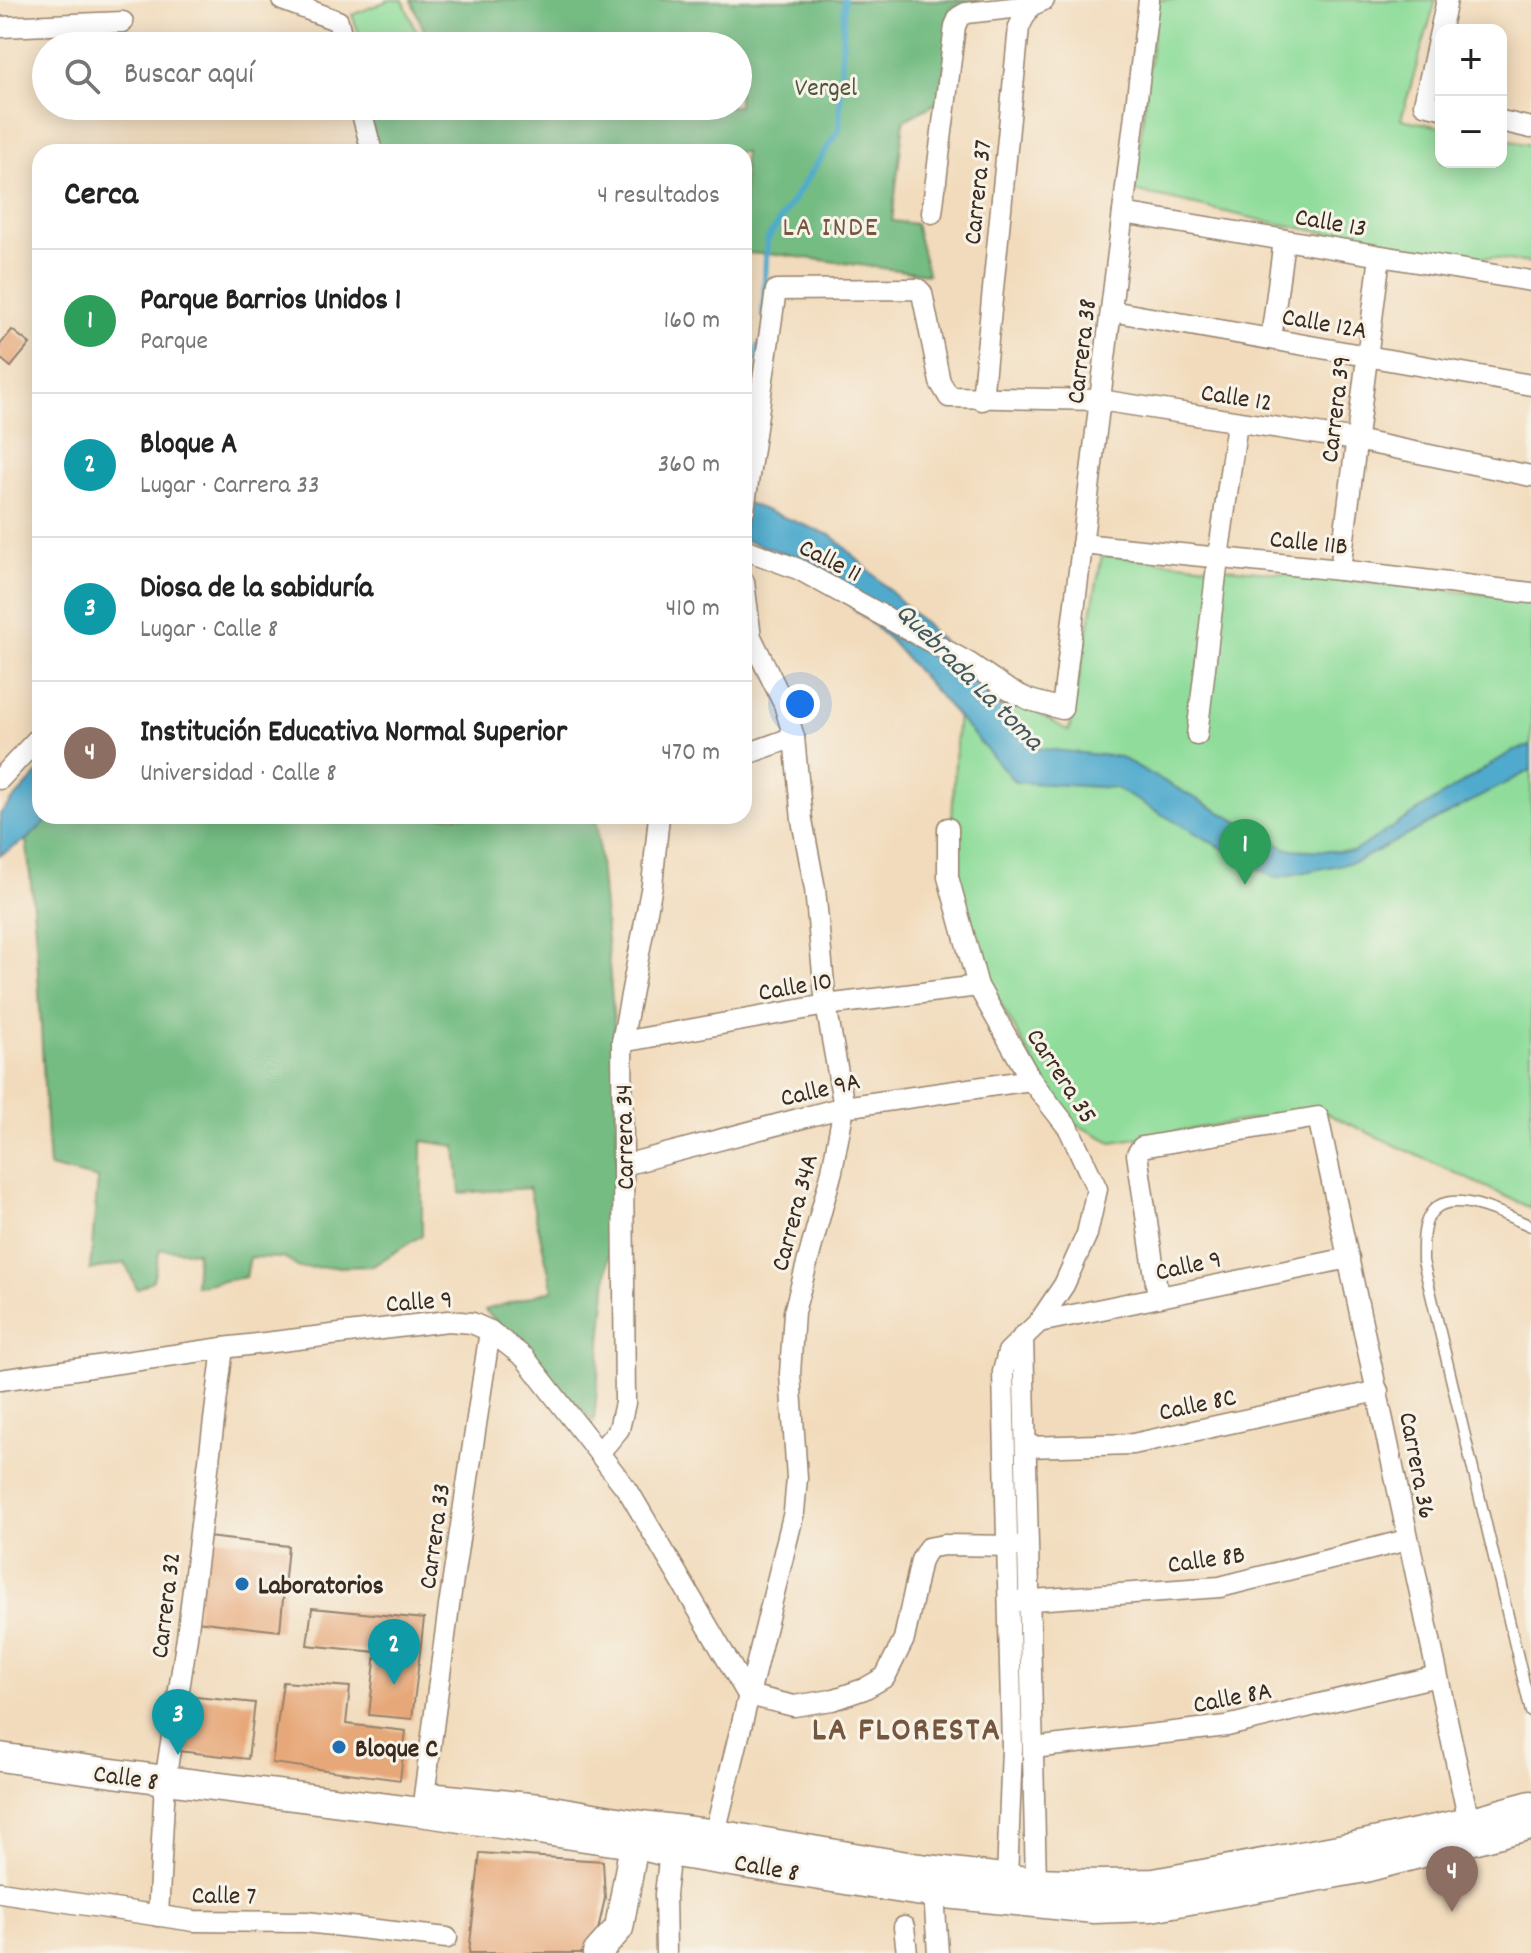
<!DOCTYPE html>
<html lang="es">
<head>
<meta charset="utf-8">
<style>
  body { margin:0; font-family:Dekko,sans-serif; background:#f6f6f6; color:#222 }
  .controls { position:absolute; right:24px; top:24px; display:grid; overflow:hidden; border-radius:16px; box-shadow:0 4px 20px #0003 }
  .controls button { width:72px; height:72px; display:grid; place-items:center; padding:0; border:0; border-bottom:2px solid #e0e0e0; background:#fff; color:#222; font:40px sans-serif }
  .you { position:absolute; left:800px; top:704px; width:28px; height:28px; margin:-20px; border:6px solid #fff; border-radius:50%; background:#1a73e8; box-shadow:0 0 0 12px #1a73e833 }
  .badge { display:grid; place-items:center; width:52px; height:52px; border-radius:50%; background:#b45309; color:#fff; font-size:26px; font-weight:700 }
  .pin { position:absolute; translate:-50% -66px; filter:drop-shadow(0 2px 4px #0008) }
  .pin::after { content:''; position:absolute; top:42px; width:28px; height:24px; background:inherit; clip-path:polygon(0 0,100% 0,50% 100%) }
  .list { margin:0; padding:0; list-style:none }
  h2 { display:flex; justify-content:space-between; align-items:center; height:104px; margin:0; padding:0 32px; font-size:34px }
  h2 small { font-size:26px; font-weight:400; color:#767676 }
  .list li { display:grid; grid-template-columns:52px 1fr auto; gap:24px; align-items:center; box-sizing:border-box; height:144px; padding:0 32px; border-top:2px solid #e0e0e0 }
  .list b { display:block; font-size:30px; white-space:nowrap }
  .list p { margin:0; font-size:26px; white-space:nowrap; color:#767676 }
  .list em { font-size:26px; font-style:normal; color:#767676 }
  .icon { flex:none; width:44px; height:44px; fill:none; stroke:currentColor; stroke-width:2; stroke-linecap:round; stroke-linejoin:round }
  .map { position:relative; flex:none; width:1531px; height:1953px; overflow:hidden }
  .search { position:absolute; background:#fff; box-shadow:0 4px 20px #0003; left:32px; top:32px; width:720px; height:88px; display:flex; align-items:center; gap:20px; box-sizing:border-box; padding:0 28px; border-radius:44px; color:#767676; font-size:30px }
  .panel { position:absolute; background:#fff; box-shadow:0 4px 20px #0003; left:32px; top:144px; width:720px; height:680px; border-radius:24px }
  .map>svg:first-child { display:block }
  .green { fill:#90dd9b; stroke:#66845c; stroke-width:2 }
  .forest { fill:#74bc83; stroke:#587350; stroke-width:2 }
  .water { fill:#50aacd; stroke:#466a76; stroke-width:2 }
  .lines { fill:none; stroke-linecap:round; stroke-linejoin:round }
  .stream { stroke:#50aacd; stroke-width:6 }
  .building { fill:#e7a879 }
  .lane-casing { stroke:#96826d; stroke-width:13 }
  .street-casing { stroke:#96826d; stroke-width:23 }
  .secondary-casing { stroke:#96826d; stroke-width:31 }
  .lane { stroke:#fff; stroke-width:10 }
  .street { stroke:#fff; stroke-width:20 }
  .secondary { stroke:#fff; stroke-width:28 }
  .poi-dot { fill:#1f6fb2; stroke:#f7f3e8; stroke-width:3 }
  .labels { text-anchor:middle; stroke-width:6; stroke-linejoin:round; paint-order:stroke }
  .park-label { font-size:26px; fill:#50573d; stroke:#f7f3e8 }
  .street-label { font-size:26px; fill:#3b2a1e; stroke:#f7f3e8 }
  .poi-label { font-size:26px; font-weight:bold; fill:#3b2a1e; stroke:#f7f3e8; text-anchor:start }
  .neighbourhood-label { font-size:28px; letter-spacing:2px; fill:#77563e; stroke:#f7f3e8 }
  .water-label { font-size:28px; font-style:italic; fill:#42575b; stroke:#f7f3e8 }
  .district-label { font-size:34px; font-weight:bold; letter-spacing:2px; fill:#77563e; stroke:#f7f3e8 }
</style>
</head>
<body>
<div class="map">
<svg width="1531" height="1953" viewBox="0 0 1531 1953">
  <rect width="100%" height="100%" fill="#f7f3e8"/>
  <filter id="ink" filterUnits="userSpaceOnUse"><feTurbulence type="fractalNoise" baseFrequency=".0125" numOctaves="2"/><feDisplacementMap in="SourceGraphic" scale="16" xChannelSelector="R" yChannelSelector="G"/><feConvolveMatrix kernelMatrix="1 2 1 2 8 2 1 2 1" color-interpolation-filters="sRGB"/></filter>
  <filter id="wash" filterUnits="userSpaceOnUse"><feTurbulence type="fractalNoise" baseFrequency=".006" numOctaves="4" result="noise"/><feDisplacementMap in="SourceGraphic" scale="32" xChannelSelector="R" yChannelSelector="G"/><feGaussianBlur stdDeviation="1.8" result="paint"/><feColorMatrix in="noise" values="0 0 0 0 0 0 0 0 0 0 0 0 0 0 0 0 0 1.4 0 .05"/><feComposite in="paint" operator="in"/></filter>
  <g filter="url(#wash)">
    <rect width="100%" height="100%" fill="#f2dbbc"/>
    <!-- green -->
    <g class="green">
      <path d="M389,0H403L422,46H364L352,15Z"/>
      <path d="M1157,0H1436L1401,119L1441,127V162H1501V139L1531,145V263L1378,243L1265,221L1134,191Z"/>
      <path d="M1102,555L1531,599V1208L1317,1109L1112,1142L1073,1123L1047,1087L991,986L950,856L960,669L1069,731Z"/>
    </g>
    <!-- forest -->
    <g class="forest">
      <path d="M411,0H982L951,7L941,101L904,120L892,221L915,224L928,274L783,255L744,253V152H379L370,118L401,106H738V46H431Z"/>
      <path d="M52,816H596L616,1046L617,1163L594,1422L485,1310L553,1290L529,1188L460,1193L456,1146L422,1141V1235L373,1266L299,1268L284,1258L250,1257L246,1277L195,1286L197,1252L160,1249L153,1280L137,1289L125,1263L90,1270L98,1179L49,1167C41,1058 40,948 26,840Z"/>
    </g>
    <!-- water -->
    <g class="water">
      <path d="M744,502L833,536L962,660L1034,748L1120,757L1288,849L1353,852L1514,750L1531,746V770L1358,861L1275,878L1115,788L1015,782L890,640L793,556L744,540Z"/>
      <path d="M40,771V816H52L26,840L0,855V814Z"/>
    </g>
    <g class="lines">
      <!-- stream -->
      <g class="stream">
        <path d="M763,315L767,240L839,130L844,0"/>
        <path d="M744,389L759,345"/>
      </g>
    </g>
    <g id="blocks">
      <!-- building -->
      <g class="building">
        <path d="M12,330L30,344L11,367L0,358V345Z"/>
        <path d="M207,1537L288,1546L280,1631L195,1621Z"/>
        <path d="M312,1608L424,1619L412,1719L369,1715L376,1652L307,1645Z"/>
        <path d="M283,1682L350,1687L346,1724L406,1731L400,1780L272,1763Z"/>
        <path d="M186,1696L255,1703L248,1759L179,1751Z"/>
        <path d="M480,1853L603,1861L605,1898L593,1953H469Z"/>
      </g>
    </g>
  </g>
  <g filter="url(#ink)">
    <use href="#blocks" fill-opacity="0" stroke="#96826d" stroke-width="2"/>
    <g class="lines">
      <defs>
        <path id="lane" d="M1531,1226C1506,1216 1445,1182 1428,1218C1422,1231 1423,1247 1423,1261L1531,1712"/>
        <g id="street">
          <path d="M282,0L338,21L344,46"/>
          <path d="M0,27L123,22"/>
          <path d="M360,106L372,152"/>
          <path d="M1441,108L1424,104L1447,0"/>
          <path d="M1501,121L1531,128"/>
          <path d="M932,213L955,26L959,17L966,13L1030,6"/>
          <path d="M1123,213L1531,281"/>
          <path d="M1111,311L1531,385"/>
          <path d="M1271,339L1284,240"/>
          <path d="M982,400L1019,27L1030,6L1044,0"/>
          <path d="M744,510L776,290L918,289L922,293L940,382L949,397L1100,400L1356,440L1531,476"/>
          <path d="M1082,544L1340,570L1531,593"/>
          <path d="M744,549L798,569L969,663L1007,689L1030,700L1062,709L1149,0"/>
          <path d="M1340,570L1380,256"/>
          <path d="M1197,735L1218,558L1237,423"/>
          <path d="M744,755L794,737"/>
          <path d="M0,779L40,736"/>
          <path d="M948,828V877L978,986L1031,1080L1069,1129L1097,1189L1087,1234L1064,1285L1039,1322L1008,1352L1003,1372L1012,1748L1007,1879"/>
          <path d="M622,1042L826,1005L978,986"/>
          <path d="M624,1165L844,1107L1031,1080"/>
          <path d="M1158,1297L1137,1154L1142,1147L1318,1117L1469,1822"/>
          <path d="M1039,1322L1349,1258"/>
          <path d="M1023,1336L1036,1882"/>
          <path d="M0,1380L223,1348L448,1321L472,1323L490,1331L525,1358L629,1492L748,1695"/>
          <path d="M1026,1447L1133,1444L1378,1391"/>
          <path d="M599,1453L619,1429L625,1403L622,1042L652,885L659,816"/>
          <path d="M1018,1601L1220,1587L1407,1540"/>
          <path d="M748,1695L794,1706L832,1700L864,1689L885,1677L904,1639L921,1560L928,1548L944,1545L1019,1546"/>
          <path d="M1033,1748L1227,1726L1437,1676"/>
          <path d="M424,1796L449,1606L490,1331"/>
          <path d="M712,1845L794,1512L797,1478L790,1374L794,1312L832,1171L844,1107L826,1005L815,889L802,820L794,737L784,704L751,637L744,582"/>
          <path d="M0,1892L194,1921L306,1922L447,1938"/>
          <path d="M934,1894L938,1953"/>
          <path d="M158,1916L165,1782L187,1637L223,1348"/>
          <path d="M904,1927L907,1953"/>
          <path d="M666,1953L665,1894L670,1852"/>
        </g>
        <g id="secondary">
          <path d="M0,1757C137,1778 274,1793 411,1811C486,1821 560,1834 634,1844L662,1851L915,1891L1094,1909L1151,1907L1365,1868L1531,1825"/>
          <path d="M438,1798L540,1808L641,1825L717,1834L919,1868L1036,1882L1099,1884L1154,1883L1355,1846L1469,1822L1531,1805"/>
          <path d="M597,1953L619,1928L634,1844L641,1826"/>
        </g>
      </defs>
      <!-- lane casing -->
      <use href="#lane" class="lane-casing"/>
      <!-- street casing -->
      <use href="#street" class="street-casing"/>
      <!-- secondary casing -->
      <use href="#secondary" class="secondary-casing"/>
      <!-- lane -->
      <use href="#lane" class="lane"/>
      <!-- street -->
      <use href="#street" class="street"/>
      <!-- secondary -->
      <use href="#secondary" class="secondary"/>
    </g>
  </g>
  <!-- markers -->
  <g class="poi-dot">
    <circle cx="242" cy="1584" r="8"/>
    <circle cx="339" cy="1747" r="8"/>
  </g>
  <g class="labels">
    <!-- park labels -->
    <g class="park-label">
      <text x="826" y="95">Vergel</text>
    </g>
    <!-- street labels -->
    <g class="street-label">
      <text transform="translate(976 192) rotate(-84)" y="9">Carrera 37</text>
      <text transform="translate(1331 221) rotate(10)" y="9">Calle 13</text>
      <text transform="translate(1325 322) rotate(10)" y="9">Calle 12A</text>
      <text transform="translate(1080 351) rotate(-83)" y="9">Carrera 38</text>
      <text transform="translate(1237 396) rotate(9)" y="9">Calle 12</text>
      <text transform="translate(1334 409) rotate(-83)" y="9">Carrera 39</text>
      <text transform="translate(1309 541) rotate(6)" y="9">Calle 11B</text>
      <text transform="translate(831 559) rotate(27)" y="9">Calle 11</text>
      <text transform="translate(795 985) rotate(-10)" y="9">Calle 10</text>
      <text transform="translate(1063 1075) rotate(57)" y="9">Carrera 35</text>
      <text transform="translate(820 1088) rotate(-13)" y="9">Calle 9A</text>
      <text transform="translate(623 1137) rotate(-91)" y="9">Carrera 34</text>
      <text transform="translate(793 1212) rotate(-75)" y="9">Carrera 34A</text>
      <text transform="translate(1188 1264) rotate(-12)" y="9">Calle 9</text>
      <text transform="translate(419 1300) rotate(-4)" y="9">Calle 9</text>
      <text transform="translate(1197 1403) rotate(-12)" y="9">Calle 8C</text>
      <text transform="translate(1419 1465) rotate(79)" y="9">Carrera 36</text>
      <text transform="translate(433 1536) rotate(-82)" y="9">Carrera 33</text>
      <text transform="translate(1206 1558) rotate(-8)" y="9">Calle 8B</text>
      <text transform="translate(164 1605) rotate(-83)" y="9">Carrera 32</text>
      <text transform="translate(1232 1696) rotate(-11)" y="9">Calle 8A</text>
      <text transform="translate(126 1776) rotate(8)" y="9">Calle 8</text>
      <text transform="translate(767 1866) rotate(10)" y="9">Calle 8</text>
      <text transform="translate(224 1894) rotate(1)" y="9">Calle 7</text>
    </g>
    <!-- poi labels -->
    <g class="poi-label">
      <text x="258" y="1593">Laboratorios</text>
      <text x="355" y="1756">Bloque C</text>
    </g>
    <!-- neighbourhood labels -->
    <g class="neighbourhood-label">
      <text x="831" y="235">LA INDE</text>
    </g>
    <!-- water labels -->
    <g class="water-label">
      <text transform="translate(971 675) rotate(45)" y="10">Quebrada La toma</text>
    </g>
    <!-- district labels -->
    <g class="district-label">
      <text x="907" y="1739">LA FLORESTA</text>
    </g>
  </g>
</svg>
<div class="controls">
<button>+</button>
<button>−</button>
</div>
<div class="you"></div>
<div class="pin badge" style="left:1245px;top:885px;background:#2e9e5b">1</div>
<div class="pin badge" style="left:394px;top:1685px;background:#0f9aa8">2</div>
<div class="pin badge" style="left:178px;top:1755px;background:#0f9aa8">3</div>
<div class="pin badge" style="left:1452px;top:1912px;background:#8d6e63">4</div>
<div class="search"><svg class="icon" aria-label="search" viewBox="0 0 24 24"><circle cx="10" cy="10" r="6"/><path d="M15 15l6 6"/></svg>Buscar aquí</div>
<section class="panel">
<h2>Cerca<small>4 resultados</small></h2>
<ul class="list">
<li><span class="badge" style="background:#2e9e5b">1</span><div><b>Parque Barrios Unidos 1</b><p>Parque</p></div><em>160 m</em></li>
<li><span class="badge" style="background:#0f9aa8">2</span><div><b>Bloque A</b><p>Lugar · Carrera 33</p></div><em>360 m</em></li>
<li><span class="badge" style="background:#0f9aa8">3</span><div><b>Diosa de la sabiduría</b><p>Lugar · Calle 8</p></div><em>410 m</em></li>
<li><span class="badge" style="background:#8d6e63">4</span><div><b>Institución Educativa Normal Superior</b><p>Universidad · Calle 8</p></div><em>470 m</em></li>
</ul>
</section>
</div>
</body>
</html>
